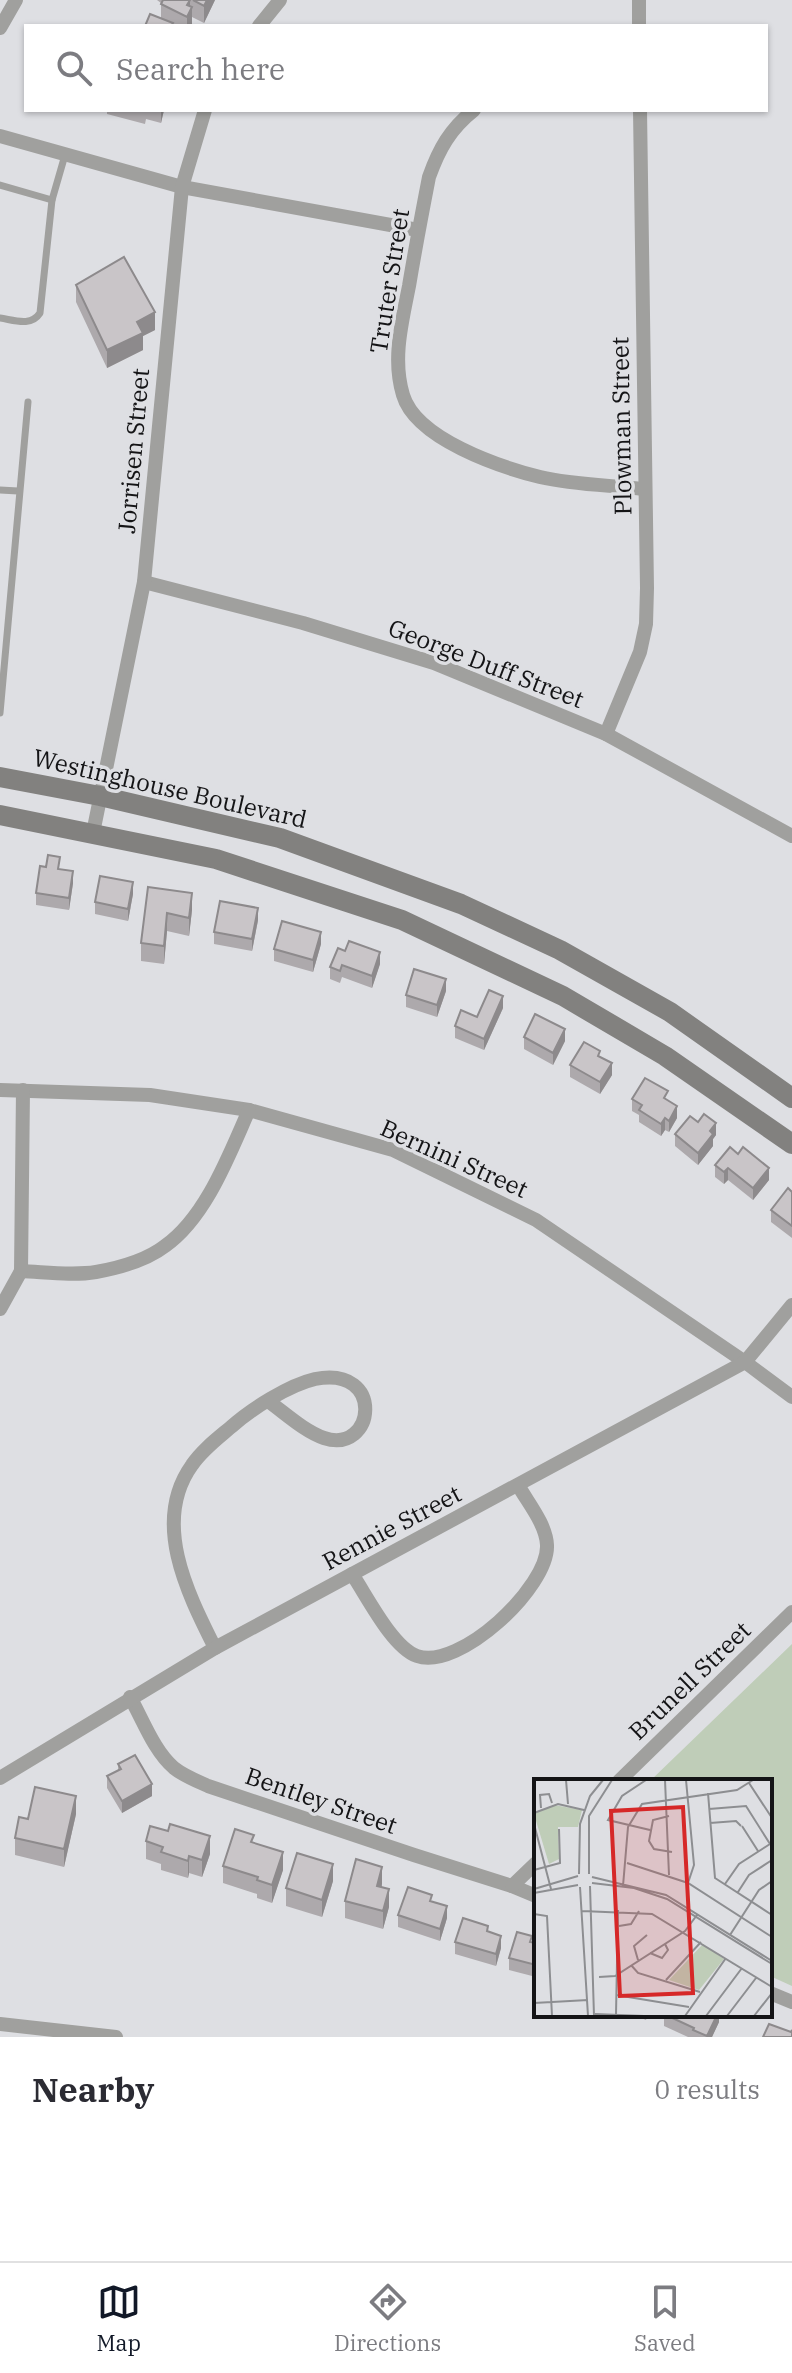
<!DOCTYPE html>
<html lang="en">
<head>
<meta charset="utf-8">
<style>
  body { margin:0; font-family:"IBM Plex Serif",serif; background:#f2f2f3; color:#2b2b33 }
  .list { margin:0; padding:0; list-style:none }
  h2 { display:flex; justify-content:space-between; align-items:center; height:104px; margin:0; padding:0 32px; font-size:34px }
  h2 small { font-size:26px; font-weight:400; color:#7c7c81 }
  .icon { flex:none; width:44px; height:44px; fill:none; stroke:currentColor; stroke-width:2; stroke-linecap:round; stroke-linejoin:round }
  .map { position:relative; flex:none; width:792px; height:2037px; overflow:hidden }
  .search { position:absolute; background:#fff; box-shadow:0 2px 6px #0004; left:24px; right:24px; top:24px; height:88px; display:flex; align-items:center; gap:20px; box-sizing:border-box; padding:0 28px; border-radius:0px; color:#7c7c81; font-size:30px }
  .sheet { height:224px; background:#fff }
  nav { display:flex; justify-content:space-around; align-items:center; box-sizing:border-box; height:112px; border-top:2px solid #e1e1e2; background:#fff; font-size:22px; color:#7c7c81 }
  nav a { display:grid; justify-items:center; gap:4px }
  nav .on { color:#111827 }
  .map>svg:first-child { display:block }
  .green { fill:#bfcdb8 }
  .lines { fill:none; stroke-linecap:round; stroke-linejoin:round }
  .lane { stroke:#a0a09e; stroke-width:7 }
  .street { stroke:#a0a09e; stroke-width:14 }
  .secondary { stroke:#82817f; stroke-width:20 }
  .wall { fill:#ada9ac }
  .shaded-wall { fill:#8d8a8c }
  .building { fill:#c9c5c8; stroke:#8d8a8c; stroke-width:2 }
  .labels { text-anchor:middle; stroke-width:7; stroke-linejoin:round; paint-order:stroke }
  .street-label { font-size:24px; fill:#141416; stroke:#dedfe3 }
  .inset-road { fill:none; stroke:#8d8e91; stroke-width:2 }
  .view { fill:#d62828; fill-opacity:0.15; stroke:#d62828; stroke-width:4 }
  .inset-edge { fill:none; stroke:#141416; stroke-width:4 }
</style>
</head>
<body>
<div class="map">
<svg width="792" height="2037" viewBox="0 0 792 2037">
  <rect width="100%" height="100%" fill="#dedfe3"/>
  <!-- green -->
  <path class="green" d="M792,1644V1986L770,1976V1781H650Z"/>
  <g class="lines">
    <!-- lane -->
    <g class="lane">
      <path d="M0,185L52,200"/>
      <path d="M0,318C14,320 31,327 40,313L52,200L65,155"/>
      <path d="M0,490L18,491"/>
      <path d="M0,713L28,402"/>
    </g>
    <!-- street -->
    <g class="street">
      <path d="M639,0V26"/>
      <path d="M259,26L280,0"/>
      <path d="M0,28L16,0"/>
      <path d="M474,110C450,129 439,149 429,177C422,213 415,250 409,286C402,322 392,359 403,395C416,439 500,467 540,477C574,485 610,485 644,489"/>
      <path d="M0,136L182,187L418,230"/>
      <path d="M144,582L303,623L434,663L606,734L792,836"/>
      <path d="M606,734L640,652L646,624L647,588L640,110"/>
      <path d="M93,833L144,582L182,187L205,110"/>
      <path d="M0,1090L150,1095L249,1110L393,1150L536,1220L745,1362L792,1397"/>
      <path d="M21,1271C45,1272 72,1276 96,1272C118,1268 147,1260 165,1246C206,1217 229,1155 249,1110"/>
      <path d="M0,1309L21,1271L23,1090"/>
      <path d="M352,1574C367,1596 392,1647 417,1656C459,1671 549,1587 547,1545C546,1524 528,1503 518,1485"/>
      <path d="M215,1648C188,1594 151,1522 192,1465C202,1450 218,1438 231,1427C251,1409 289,1385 315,1379C386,1365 375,1455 324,1438C304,1431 285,1413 268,1401"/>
      <path d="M130,1697C143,1720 154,1751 174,1768C184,1776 197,1781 208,1786L414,1855L512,1886L536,1896"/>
      <path d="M0,1778L215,1648L745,1362L792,1305"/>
      <path d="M619,1781L792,1612"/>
      <path d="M512,1886L536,1863"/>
      <path d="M770,1993L792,2002"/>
      <path d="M0,2024L116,2037"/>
    </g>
    <!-- secondary -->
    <g class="secondary">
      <path d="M0,777L100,796L280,838L461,904L560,950L670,1012L792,1098"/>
      <path d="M0,815L216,859L402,920L563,996L665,1056L792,1144"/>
    </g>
  </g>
  <!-- wall -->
  <g class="wall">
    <path d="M157,0H215L204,23L192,17V26H145L161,18V3Z"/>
    <path d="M107,110H164L161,123L146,119L145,124L107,114Z"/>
    <path d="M76,285L155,330L143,336V350L107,368L76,302Z"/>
    <path d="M60,869L73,883L69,910L36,905V893Z"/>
    <path d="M148,887L192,910L189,936L167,931L164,964L141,961V943Z"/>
    <path d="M133,894L128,921L95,914V902Z"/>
    <path d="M258,920L252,951L214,944V932Z"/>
    <path d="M321,944L313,972L274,961V949Z"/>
    <path d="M338,948L380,964L372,988L342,977L340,983L330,979V967Z"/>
    <path d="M446,991L437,1017L406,1007V995Z"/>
    <path d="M503,1008L484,1050L455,1038V1026Z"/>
    <path d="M524,1037L565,1041L553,1065L524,1049Z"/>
    <path d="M600,1057L612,1075L600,1094L570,1077V1065Z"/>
    <path d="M632,1099L668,1101L677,1118L669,1132L665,1130L661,1136L639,1122V1115L632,1111Z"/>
    <path d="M675,1134L716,1135L713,1139V1146L698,1165L675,1146Z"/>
    <path d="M715,1165L769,1180L753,1200L728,1180L724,1184L715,1177Z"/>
    <path d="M792,1192V1238L771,1222V1210Z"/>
    <path d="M118,1764L152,1796L122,1813L107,1788V1776L118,1771Z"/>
    <path d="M76,1814L64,1867L15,1855V1838L28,1819Z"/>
    <path d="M146,1841L210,1854L202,1877L189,1873L188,1878L161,1870V1864L146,1859Z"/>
    <path d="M254,1843L283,1870L272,1903L257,1898V1894L223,1883V1866Z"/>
    <path d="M333,1881L322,1917L286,1906V1888Z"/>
    <path d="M382,1884V1887L389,1907L383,1929L345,1918V1901Z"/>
    <path d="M398,1915L447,1918L440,1941L398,1927Z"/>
    <path d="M488,1932L501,1948L496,1966L455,1954V1942Z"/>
    <path d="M532,1942L536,1943V1977L509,1970V1958Z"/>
    <path d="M636,2015H648L646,2020L636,2016Z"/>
    <path d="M664,2015H719V2022L712,2037H688L664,2026Z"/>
  </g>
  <!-- shaded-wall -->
  <g class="shaded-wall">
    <path d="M190,0V10L192,7V25L187,26V5Z"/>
    <path d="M207,0H215L204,23V6Z"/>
    <path d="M161,110H164L161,123Z"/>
    <path d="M155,312V330L143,336V350L107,368V350L137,322Z"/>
    <path d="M73,871V883L69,910V898Z"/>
    <path d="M133,882V894L128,921V909Z"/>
    <path d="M192,893V910L189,936V918Z"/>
    <path d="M258,908V920L252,951V939Z"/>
    <path d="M167,913V931L164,964V946Z"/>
    <path d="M321,932V944L313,972V960Z"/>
    <path d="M380,952V964L372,988V976Z"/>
    <path d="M446,979V991L437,1017V1005Z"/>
    <path d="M503,996V1008L484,1050V1039Z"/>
    <path d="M565,1029V1041L553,1065V1053Z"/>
    <path d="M612,1063V1075L600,1094V1082Z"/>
    <path d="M677,1106V1118L669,1132V1121Z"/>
    <path d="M665,1118V1130L661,1136V1124Z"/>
    <path d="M716,1123V1135L713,1139V1146L698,1165V1153L710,1131Z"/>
    <path d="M728,1168V1180L724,1184V1172Z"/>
    <path d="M769,1168V1180L753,1200V1188Z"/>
    <path d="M152,1784V1796L122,1813V1801Z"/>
    <path d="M76,1796V1814L64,1867V1849Z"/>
    <path d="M210,1836V1854L202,1877V1860Z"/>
    <path d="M283,1852V1870L272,1903V1885Z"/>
    <path d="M189,1856V1873L188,1878V1861Z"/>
    <path d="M333,1864V1881L322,1917V1900Z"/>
    <path d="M382,1867V1884L377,1904V1886Z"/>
    <path d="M389,1889V1907L383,1929V1911Z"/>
    <path d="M447,1906V1918L440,1941V1929Z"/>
    <path d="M501,1936V1948L496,1966V1954Z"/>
    <path d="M717,2015H719V2022L712,2037H707Z"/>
  </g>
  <!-- building -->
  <g class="building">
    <path d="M163,0H190L187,5L192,7L187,17L161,4Z"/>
    <path d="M193,0H207L204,6Z"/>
    <path d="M150,14L173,23L171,26H145Z"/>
    <path d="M124,257L155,312L137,322L143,333L107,350L76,285Z"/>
    <path d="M48,855L60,857L58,869L73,871L69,898L36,893L40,866L46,867Z"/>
    <path d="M100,876L133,882L128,909L95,902Z"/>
    <path d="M148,887L192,893L189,918L167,913L164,946L141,943Z"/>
    <path d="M220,901L258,908L252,939L214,932Z"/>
    <path d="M282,921L321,932L313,960L274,949Z"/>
    <path d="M349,941L380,952L372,976L342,965L340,971L330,967L338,948L345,951Z"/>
    <path d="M414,969L446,979L437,1005L406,995Z"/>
    <path d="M489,990L503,996L484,1039L455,1026L461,1010L477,1017Z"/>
    <path d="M535,1014L565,1029L553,1053L524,1037Z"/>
    <path d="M584,1042L600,1051L598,1056L612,1063L600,1082L570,1065Z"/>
    <path d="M645,1078L668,1091L664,1098L677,1106L669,1121L665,1118L661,1124L639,1110L642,1105L632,1099Z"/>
    <path d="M704,1114L716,1123L710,1131L713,1134L698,1153L675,1134L690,1116L698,1122Z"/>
    <path d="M730,1147L738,1154L743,1147L769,1168L753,1188L728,1168L724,1172L715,1165Z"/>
    <path d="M788,1188L792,1192V1226L771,1210Z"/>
    <path d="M135,1755L152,1784L122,1801L107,1776L121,1769L118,1764Z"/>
    <path d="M35,1787L76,1796L64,1849L15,1838L19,1817L28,1819Z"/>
    <path d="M170,1824L210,1836L202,1860L189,1856L188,1861L161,1852L163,1847L146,1841L150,1826L168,1831Z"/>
    <path d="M235,1829L254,1835L251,1842L283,1852L272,1885L257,1880L258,1877L223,1866Z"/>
    <path d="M297,1853L333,1864L322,1900L286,1888Z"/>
    <path d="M356,1859L382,1867L377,1886L389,1889L383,1911L345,1901Z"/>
    <path d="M408,1887L432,1895L430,1901L447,1906L440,1929L398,1915Z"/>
    <path d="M463,1918L488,1926L487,1931L501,1936L496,1954L455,1942Z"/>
    <path d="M517,1932L532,1936L530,1942L536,1943V1965L509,1958Z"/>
    <path d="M666,2015H717L707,2036L693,2030L694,2028Z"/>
    <path d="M769,2024L791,2032L792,2030V2037H763Z"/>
  </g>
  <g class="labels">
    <!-- street labels -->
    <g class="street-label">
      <text transform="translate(390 281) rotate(-81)" y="8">Truter Street</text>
      <text transform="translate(622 426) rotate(-91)" y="8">Plowman Street</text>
      <text transform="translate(134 451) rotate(-85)" y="8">Jorrisen Street</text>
      <text transform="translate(486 664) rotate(21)" y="8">George Duff Street</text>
      <text transform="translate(170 789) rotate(13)" y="8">Westinghouse Boulevard</text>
      <text transform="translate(454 1159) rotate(24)" y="8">Bernini Street</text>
      <text transform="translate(392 1528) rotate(-28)" y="8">Rennie Street</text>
      <text transform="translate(690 1681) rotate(-44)" y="8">Brunell Street</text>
      <text transform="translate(321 1801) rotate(19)" y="8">Bentley Street</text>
    </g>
  </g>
  <!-- overview -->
  <g transform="translate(534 1779)">
    <rect width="238" height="238" fill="#dedfe3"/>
    <path d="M20,26L48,31L44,48H24L25,80L15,85L0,35ZM169,165L190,180L165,211L135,201Z" fill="#bfcdb8"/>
    <path class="inset-road" d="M32,1L34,25M112,1L88,17L74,41L116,51M131,1L135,96M152,1L160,86L154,104M215,4L238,39M174,14L181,99L238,136M7,29L6,16L15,15L18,24M175,30L212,27L236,65L205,85L191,105M0,34L24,25L50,31M135,37L119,41L115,62L120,70L138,73M176,44L202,42L207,47M0,45L17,110M208,47L224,72M93,84L154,104L238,158M0,91L26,84L25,50M45,95L46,45L56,17L69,1M55,95V37L78,1M58,98L132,116L238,182M58,104L100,109L133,120L238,185M56,107L60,237M89,107L94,48L108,25L203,11L219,1M46,108L54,237M0,110L44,97M204,113L215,96L238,81M0,114L44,106M48,132L118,135L238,208M0,135L13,137L18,237M85,147L97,145L105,132M196,156L225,111L238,102M116,174L128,179L134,171L131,165M104,181L100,167L113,156M97,186L104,194L166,213M65,198L81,197L151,152L163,136M132,201L167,163M82,216L155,228M0,224L54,221M61,235L110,237M82,235L84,131M151,237L192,179M172,237L208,189M193,237L222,199M220,237L238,214"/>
    <path class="view" d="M149,28L159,214L86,217L77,32Z"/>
    <rect width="238" height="238" class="inset-edge"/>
  </g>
</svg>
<div class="search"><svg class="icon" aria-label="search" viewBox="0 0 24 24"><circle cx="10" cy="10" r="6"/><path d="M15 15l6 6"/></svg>Search here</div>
</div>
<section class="sheet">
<h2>Nearby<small>0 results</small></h2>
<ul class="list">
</ul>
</section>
<nav>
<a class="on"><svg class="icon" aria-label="map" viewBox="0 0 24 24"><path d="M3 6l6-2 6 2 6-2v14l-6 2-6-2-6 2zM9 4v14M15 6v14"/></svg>Map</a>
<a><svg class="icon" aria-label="directions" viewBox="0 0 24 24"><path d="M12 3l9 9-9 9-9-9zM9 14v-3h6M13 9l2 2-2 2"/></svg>Directions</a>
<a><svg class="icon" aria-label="saved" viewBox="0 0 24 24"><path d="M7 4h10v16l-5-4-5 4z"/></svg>Saved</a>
</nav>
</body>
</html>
